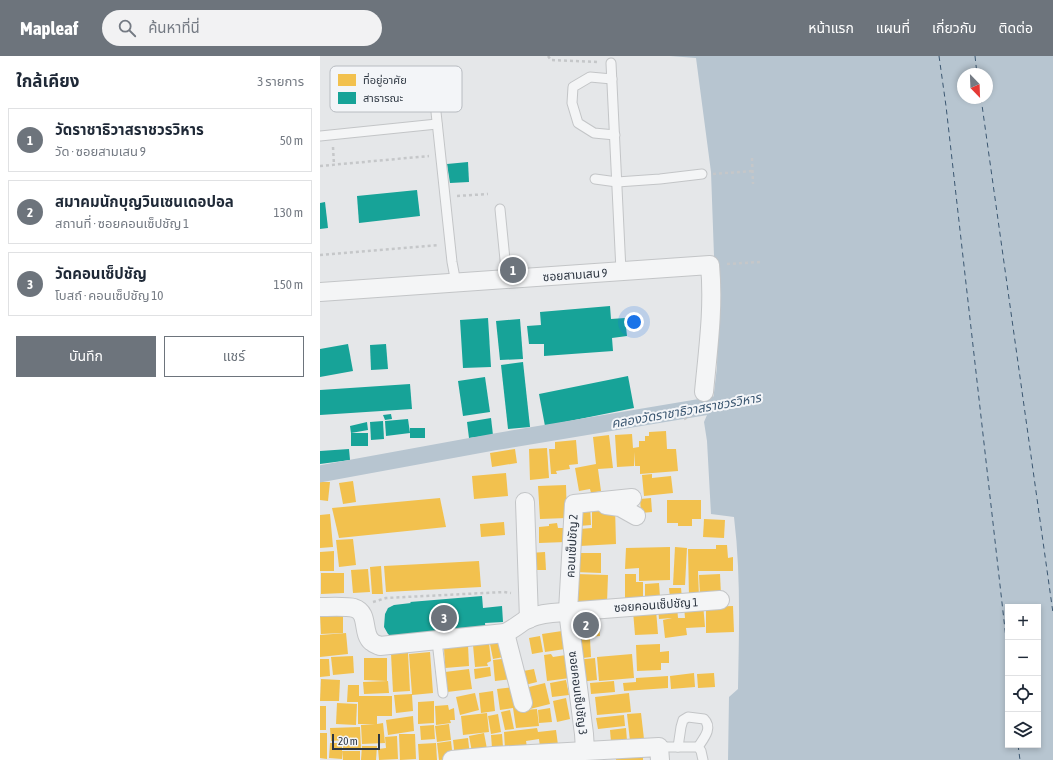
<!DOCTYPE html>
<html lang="th">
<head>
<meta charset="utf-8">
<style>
  body { margin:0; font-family:"Asap Condensed","Noto Sans Thai",sans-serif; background:#f2f2f3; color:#1f2937 }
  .controls { position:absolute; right:12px; bottom:12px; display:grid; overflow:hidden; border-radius:0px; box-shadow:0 2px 6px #0003 }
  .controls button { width:36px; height:36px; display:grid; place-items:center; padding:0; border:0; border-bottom:1px solid #e0e1e3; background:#fff; color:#1f2937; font:20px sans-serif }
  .compass { position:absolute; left:637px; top:12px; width:36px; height:36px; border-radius:50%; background:#fff; box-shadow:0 2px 6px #0003; rotate:157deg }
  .scale { position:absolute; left:12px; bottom:10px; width:48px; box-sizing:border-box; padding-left:4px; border:2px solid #2d3641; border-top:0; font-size:11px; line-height:14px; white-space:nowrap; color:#2d3641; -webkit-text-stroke:3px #f3f5f8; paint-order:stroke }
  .you { position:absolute; left:314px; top:266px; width:14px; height:14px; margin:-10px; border:3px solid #fff; border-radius:50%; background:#1a73e8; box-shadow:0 0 0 6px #1a73e833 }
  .badge { display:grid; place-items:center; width:26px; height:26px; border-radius:50%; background:#6d747c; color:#fff; font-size:13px; font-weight:700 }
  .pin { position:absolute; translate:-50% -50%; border:2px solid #fff; box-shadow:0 1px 4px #0006 }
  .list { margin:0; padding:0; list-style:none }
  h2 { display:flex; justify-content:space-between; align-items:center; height:52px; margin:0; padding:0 16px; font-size:17px }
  h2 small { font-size:13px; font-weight:400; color:#747a83 }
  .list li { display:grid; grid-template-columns:26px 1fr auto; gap:12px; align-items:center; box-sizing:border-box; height:64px; margin:0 8px 8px; padding:0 8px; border:1px solid #e0e1e3; border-radius:0px }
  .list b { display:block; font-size:15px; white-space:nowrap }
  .list p { margin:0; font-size:13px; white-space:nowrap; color:#747a83 }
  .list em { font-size:13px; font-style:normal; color:#747a83 }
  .actions { display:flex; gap:8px; padding:12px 16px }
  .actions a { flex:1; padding:9px 0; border:1px solid #6d747c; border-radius:0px; text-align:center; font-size:14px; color:#6d747c }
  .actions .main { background:#6d747c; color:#fff }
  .icon { flex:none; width:22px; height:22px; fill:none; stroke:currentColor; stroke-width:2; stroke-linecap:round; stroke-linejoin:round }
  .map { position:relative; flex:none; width:733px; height:704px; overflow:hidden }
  header { display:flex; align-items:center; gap:24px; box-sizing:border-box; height:56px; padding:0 20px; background:#6d747c; color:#fff }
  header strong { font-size:19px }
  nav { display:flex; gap:22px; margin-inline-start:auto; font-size:14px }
  .search { width:280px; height:36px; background:#f2f2f3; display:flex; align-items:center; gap:10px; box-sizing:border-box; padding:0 14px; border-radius:22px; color:#747a83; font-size:15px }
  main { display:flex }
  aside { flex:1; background:#fff }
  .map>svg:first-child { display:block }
  .water { fill:#b7c5d0; fill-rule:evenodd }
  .homes { fill:#f2c14e }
  .public { fill:#17a398 }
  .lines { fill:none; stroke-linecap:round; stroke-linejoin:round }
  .canal { stroke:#b7c5d0; stroke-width:17 }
  .ferry { stroke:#3b5771; stroke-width:1; stroke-dasharray:5 4; stroke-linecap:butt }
  .lane-casing { stroke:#c3c5c7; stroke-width:11 }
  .street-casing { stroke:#c3c5c7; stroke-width:20 }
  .path { stroke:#c5c7c9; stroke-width:2.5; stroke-dasharray:3 3; stroke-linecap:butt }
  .lane { stroke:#f4f5f6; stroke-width:9 }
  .street { stroke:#f4f5f6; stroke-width:18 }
  .labels { text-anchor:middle; stroke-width:4; stroke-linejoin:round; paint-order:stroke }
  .street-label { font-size:12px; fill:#2d3641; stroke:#f3f5f8 }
  .water-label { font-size:13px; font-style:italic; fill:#3b5771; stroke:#f3f5f8 }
  .key { fill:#f3f5f8; stroke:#b8bcc1; stroke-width:1 }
  .key-label { font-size:11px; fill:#2d3641 }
</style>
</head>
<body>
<header>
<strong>Mapleaf</strong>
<div class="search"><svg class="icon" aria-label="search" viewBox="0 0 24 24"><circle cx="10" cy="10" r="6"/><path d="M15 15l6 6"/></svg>ค้นหาที่นี่</div>
<nav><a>หน้าแรก</a><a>แผนที่</a><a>เกี่ยวกับ</a><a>ติดต่อ</a></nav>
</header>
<main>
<aside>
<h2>ใกล้เคียง<small>3 รายการ</small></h2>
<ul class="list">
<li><span class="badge">1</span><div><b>วัดราชาธิวาสราชวรวิหาร</b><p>วัด · ซอยสามเสน 9</p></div><em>50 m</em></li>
<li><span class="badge">2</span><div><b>สมาคมนักบุญวินเซนเดอปอล</b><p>สถานที่ · ซอยคอนเซ็ปชัญ 1</p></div><em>130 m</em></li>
<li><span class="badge">3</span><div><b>วัดคอนเซ็ปชัญ</b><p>โบสถ์ · คอนเซ็ปชัญ 10</p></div><em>150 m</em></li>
</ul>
<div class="actions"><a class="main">บันทึก</a><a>แชร์</a></div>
</aside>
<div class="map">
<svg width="733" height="704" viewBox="0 0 733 704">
  <rect width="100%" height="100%" fill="#e5e7e9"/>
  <!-- water -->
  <path class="water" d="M350,0H733V704H408L409,641L418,633C419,575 421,518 414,461L391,458L387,385L384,366L393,345L397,311L398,255L395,228L391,116L376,2ZM643,18H667V42H643ZM688,551H718V689H688Z"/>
  <!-- homes -->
  <g class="homes">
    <path d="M346,375L347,393H356L358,415L320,418V410H315L314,396V410L297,411L295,379L312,378L313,392L319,391V385H325V380H329V376Z"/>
    <path d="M289,379L293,412L278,413L281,435L271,437L270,433L259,435L255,412L276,408L273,381Z"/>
    <path d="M256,384L258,408L249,409L250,413L236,415L237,418H231L229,393H235V386Z"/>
    <path d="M227,392L229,422L210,424L209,393Z"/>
    <path d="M195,393L197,407L172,411L170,397Z"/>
    <path d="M186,417L188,440L154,443L152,420Z"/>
    <path d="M332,418V422L351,420L353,437L324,440L322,419Z"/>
    <path d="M33,425L36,446L23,448L19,427Z"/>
    <path d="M0,426H10L8,445L0,444Z"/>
    <path d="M246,429L247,462L220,463L218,430Z"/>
    <path d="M120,442L126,471L19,482L12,452Z"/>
    <path d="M331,442L332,456L321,457L320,443Z"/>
    <path d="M347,444H381V463H372V470H358V467H347Z"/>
    <path d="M258,449H270L271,469L259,470Z"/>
    <path d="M295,451L296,488L260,490L259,473L272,472V452Z"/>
    <path d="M10,458L13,491L0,492V459Z"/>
    <path d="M384,463L405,464L404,482L383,481Z"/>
    <path d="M184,466L185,479L161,481L160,468Z"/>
    <path d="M237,467L238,472H246V486L219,487V471L229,470V468Z"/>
    <path d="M33,483L36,509L19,511L16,484Z"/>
    <path d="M396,489H407L408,502L413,501V515H378L379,541H369L368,493H396Z"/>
    <path d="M350,491V524L319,525V512L305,513L306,492Z"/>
    <path d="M355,491L367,492L365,529H353Z"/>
    <path d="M14,495V515H0V496Z"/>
    <path d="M225,496L226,514H210L209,497Z"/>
    <path d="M256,497H281V517L255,516Z"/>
    <path d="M159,505L161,531L66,536L64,510Z"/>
    <path d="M61,510L63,538H52L50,511Z"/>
    <path d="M48,513L50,536L33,537L31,514Z"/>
    <path d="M1,517H24V537L1,538Z"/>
    <path d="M256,518L288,519L287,547L255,546Z"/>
    <path d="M305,518H316V526H323V543L305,542Z"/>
    <path d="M400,518L401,539L380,540L379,519Z"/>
    <path d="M339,527L340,541L325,542V528Z"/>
    <path d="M349,532H361L362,542H350Z"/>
    <path d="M383,548L385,571L366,572L367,579L345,582L343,564L352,562L339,563L338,551L357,550L358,562H365L364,550Z"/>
    <path d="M413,550L414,576L386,577V551Z"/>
    <path d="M336,554L338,578L315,579L313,555Z"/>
    <path d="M278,556L280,580L254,582L252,558Z"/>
    <path d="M23,557V577L1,578L0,558Z"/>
    <path d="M242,575L245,593L225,596L222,578Z"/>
    <path d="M26,577L28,598L0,601V579Z"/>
    <path d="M220,580L223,596L212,598L209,582Z"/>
    <path d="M270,583L271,601L255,603L254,584Z"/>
    <path d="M186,585L189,600L173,603L170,588Z"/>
    <path d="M169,587L171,605L167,607L168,610L155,611L153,589Z"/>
    <path d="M340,588V596L349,595V607H341V614L317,615L316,589Z"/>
    <path d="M148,589L149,610L125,612L124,591Z"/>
    <path d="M110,596L113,637L92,639L93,655L76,657L74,639L92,638L89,598Z"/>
    <path d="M88,597L90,635L73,636L71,598Z"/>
    <path d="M231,598L233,601L246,599L250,622L227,625L224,599Z"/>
    <path d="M312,598L314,622L279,625L277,601Z"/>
    <path d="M33,600L34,617L13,619L11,601Z"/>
    <path d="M44,602H67V625L44,624Z"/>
    <path d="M190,602L193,623L175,625L173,604Z"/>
    <path d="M275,602L277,624L259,626L256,604Z"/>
    <path d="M0,603H9L10,620L0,621Z"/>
    <path d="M170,611L171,620L155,623L154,613Z"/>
    <path d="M149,613L152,633L127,636L125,616Z"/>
    <path d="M214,613L217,626L201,630L198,616Z"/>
    <path d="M374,617L375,631L351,633L350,620Z"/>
    <path d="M394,617L395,631L378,632L377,618Z"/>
    <path d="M348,620V632L304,635L303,627L316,626V622Z"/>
    <path d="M1,623L20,624L19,645H0Z"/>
    <path d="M246,624L249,639L232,641L230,627Z"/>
    <path d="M68,625L69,637L44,638L43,626Z"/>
    <path d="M294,625L295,636L271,638L270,627Z"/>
    <path d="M225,627L230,648L210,653L205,632Z"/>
    <path d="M28,629H39V640H72V660H57V668L63,667L65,687L42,688L41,669L55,668H38V646H27Z"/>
    <path d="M193,631L204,654L217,653L219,670L196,672L193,652L180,654L177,633Z"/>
    <path d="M173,635L175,655L161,657L159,637Z"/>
    <path d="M155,637L159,654L140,659L136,641Z"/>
    <path d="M309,637L311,656L277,659L275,641Z"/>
    <path d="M246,642L250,663L237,666L233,645Z"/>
    <path d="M114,645V667L98,668V646Z"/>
    <path d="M17,647L37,648L36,669L16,668Z"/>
    <path d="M128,649L129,654L134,652L135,664H130L131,667L116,669L115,650Z"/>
    <rect x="0" y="650" width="6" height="24"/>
    <path d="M230,652L232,666L219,667L218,654Z"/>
    <path d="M190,654L194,673L185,674L181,656Z"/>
    <path d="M167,657L169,676L143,679L141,660Z"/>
    <path d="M321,657L324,683L310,685L307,658Z"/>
    <path d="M178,658L181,676L171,678L168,660Z"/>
    <path d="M304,659L305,670L278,673L276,662Z"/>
    <path d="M93,660L94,675L68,679L66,664Z"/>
    <path d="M129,668L131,684L117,686L115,670Z"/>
    <path d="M114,669L115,683L101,684L100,670Z"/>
    <path d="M40,671L41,693L23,694V684L11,685L10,672Z"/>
    <path d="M217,672L218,676L236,674L238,689L220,691L219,683L206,685L207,691L185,693L184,676Z"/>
    <path d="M306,672L307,685L291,686L290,674Z"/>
    <path d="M0,677H7V703L0,702Z"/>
    <path d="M164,677L167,693L152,696L149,680Z"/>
    <path d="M79,678H95L96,703L80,704Z"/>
    <path d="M182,678L183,691L172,692L171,679Z"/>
    <path d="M77,680L78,703L59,704L58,693L66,692L65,681Z"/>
    <path d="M148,682L150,700L135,702L133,684Z"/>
    <path d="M131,685L133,703L119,704L117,687Z"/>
    <path d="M10,687H22V703L9,702Z"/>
    <path d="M116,687L117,704H99L98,688Z"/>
    <path d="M42,690H57L56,704H41Z"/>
    <path d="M323,694V704H296V696Z"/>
    <path d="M22,695H40V704H23Z"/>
  </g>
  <!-- public -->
  <g class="public">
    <path d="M148,106L149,126L130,127L127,108Z"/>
    <path d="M97,134L100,160L39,167L37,140Z"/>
    <path d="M5,146L8,172L0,173V147Z"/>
    <path d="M290,250L291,263L305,262L307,280L292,282L293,295L224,300V288H209L207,270L221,269L220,256Z"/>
    <path d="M168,262L171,311L143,312L140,264Z"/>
    <path d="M200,263L203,303L180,304L176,265Z"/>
    <path d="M28,288L33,315L0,321V293Z"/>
    <path d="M66,288L68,313L51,314L50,289Z"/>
    <path d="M203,306L210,371L188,373L181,309Z"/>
    <path d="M308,320L314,352L225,370L219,338Z"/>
    <path d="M165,321L170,356L143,360L138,325Z"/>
    <path d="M90,328L92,353L0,359V334Z"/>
    <path d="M71,358L72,363L65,364L63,359Z"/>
    <path d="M171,362L173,379L149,382L147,366Z"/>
    <path d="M88,363L90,377L66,380L65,365Z"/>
    <path d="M63,365L64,383L51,384L50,366Z"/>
    <path d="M47,366L48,374L31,377L30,370Z"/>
    <rect x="90" y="372" width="15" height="10"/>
    <rect x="31" y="377" width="17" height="13"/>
    <path d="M29,393L30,404L0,408V395Z"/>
    <path d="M162,540L163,552L182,550L183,566L165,567L166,578L72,581L68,578L64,571L65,558L68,552L74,549L91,547L90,546Z"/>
  </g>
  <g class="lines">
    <!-- canal -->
    <path class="canal" d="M0,418L174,386L413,346"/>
    <!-- ferry -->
    <g class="ferry">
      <path d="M619,0L626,50L688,600"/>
      <path d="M655,0L657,18"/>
      <path d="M661,42L733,557"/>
      <path d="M698,689L700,704"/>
    </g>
    <defs>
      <g id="lane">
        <path d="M291,7L301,215"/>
        <path d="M292,23L270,21L253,31L252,47L258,67L274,77L295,79"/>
        <path d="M116,56L132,206L136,227"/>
        <path d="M0,80L117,68"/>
        <path d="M275,123L297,126L340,123L382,118"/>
        <path d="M180,153L187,224"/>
        <path d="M117,585L123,637"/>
        <path d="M339,691H378L381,695L383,704"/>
        <path d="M358,691L361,671L363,664L368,661L384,663C393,672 384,682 378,691"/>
      </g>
      <g id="street">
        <path d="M0,236L390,209C394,252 388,293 384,336"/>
        <path d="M205,446L209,563"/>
        <path d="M286,449L300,451L316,460"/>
        <path d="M0,551C8,551 27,550 34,552C50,557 41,577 52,586C54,588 58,589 60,590L185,577C192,574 198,569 204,565C212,560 222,558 232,557L400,544"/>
        <path d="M185,577L203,647"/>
        <path d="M265,694L264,678L248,555L254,448L312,442"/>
        <path d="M132,704L173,700L339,691L340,704"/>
      </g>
    </defs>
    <!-- lane casing -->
    <use href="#lane" class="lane-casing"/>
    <!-- street casing -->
    <use href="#street" class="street-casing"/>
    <!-- path -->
    <g class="path">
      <path d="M228,0L231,4L279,6"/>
      <path d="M13,91L14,109"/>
      <path d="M432,102L433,128"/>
      <path d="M0,110L109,100"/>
      <path d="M393,118L433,115"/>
      <path d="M137,140L168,138"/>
      <path d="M0,199L119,189"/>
      <path d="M407,208L440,206"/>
      <path d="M364,363L379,356L381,352"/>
      <path d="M53,546L66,542L184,536L191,537"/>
    </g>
    <!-- lane -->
    <use href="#lane" class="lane"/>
    <!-- street -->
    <use href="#street" class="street"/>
  </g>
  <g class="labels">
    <!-- street labels -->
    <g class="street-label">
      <text transform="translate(255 219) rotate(-4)" y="4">ซอยสามเสน 9</text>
      <text transform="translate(252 490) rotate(-87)" y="4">คอนเซ็ปชัญ 2</text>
      <text transform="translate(336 549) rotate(-4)" y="4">ซอยคอนเซ็ปชัญ 1</text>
      <text transform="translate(258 637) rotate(83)" y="4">ซอยคอนเซ็ปชัญ 3</text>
    </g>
    <!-- water labels -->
    <g class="water-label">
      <text transform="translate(366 354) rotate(-10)" y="5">คลองวัดราชาธิวาสราชวรวิหาร</text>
    </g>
  </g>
  <!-- legend -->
  <rect x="10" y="10" width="132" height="46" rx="6" class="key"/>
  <rect x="18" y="18" width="18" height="12" fill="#f2c14e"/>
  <rect x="18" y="36" width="18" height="12" fill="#17a398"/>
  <g class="key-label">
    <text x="43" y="28">ที่อยู่อาศัย</text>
    <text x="43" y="46">สาธารณะ</text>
  </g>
</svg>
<div class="controls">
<button>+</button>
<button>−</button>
<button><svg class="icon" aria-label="locate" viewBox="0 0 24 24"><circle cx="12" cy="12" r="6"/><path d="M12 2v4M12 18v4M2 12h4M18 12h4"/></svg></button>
<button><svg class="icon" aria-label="layers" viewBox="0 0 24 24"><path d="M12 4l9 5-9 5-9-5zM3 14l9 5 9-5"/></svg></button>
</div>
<svg class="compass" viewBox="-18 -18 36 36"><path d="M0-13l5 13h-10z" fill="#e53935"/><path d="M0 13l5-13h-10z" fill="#747a83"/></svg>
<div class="scale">20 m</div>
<div class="you"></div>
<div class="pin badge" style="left:193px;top:214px">1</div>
<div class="pin badge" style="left:266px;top:569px">2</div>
<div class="pin badge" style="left:124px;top:562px">3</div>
</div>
</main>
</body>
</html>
